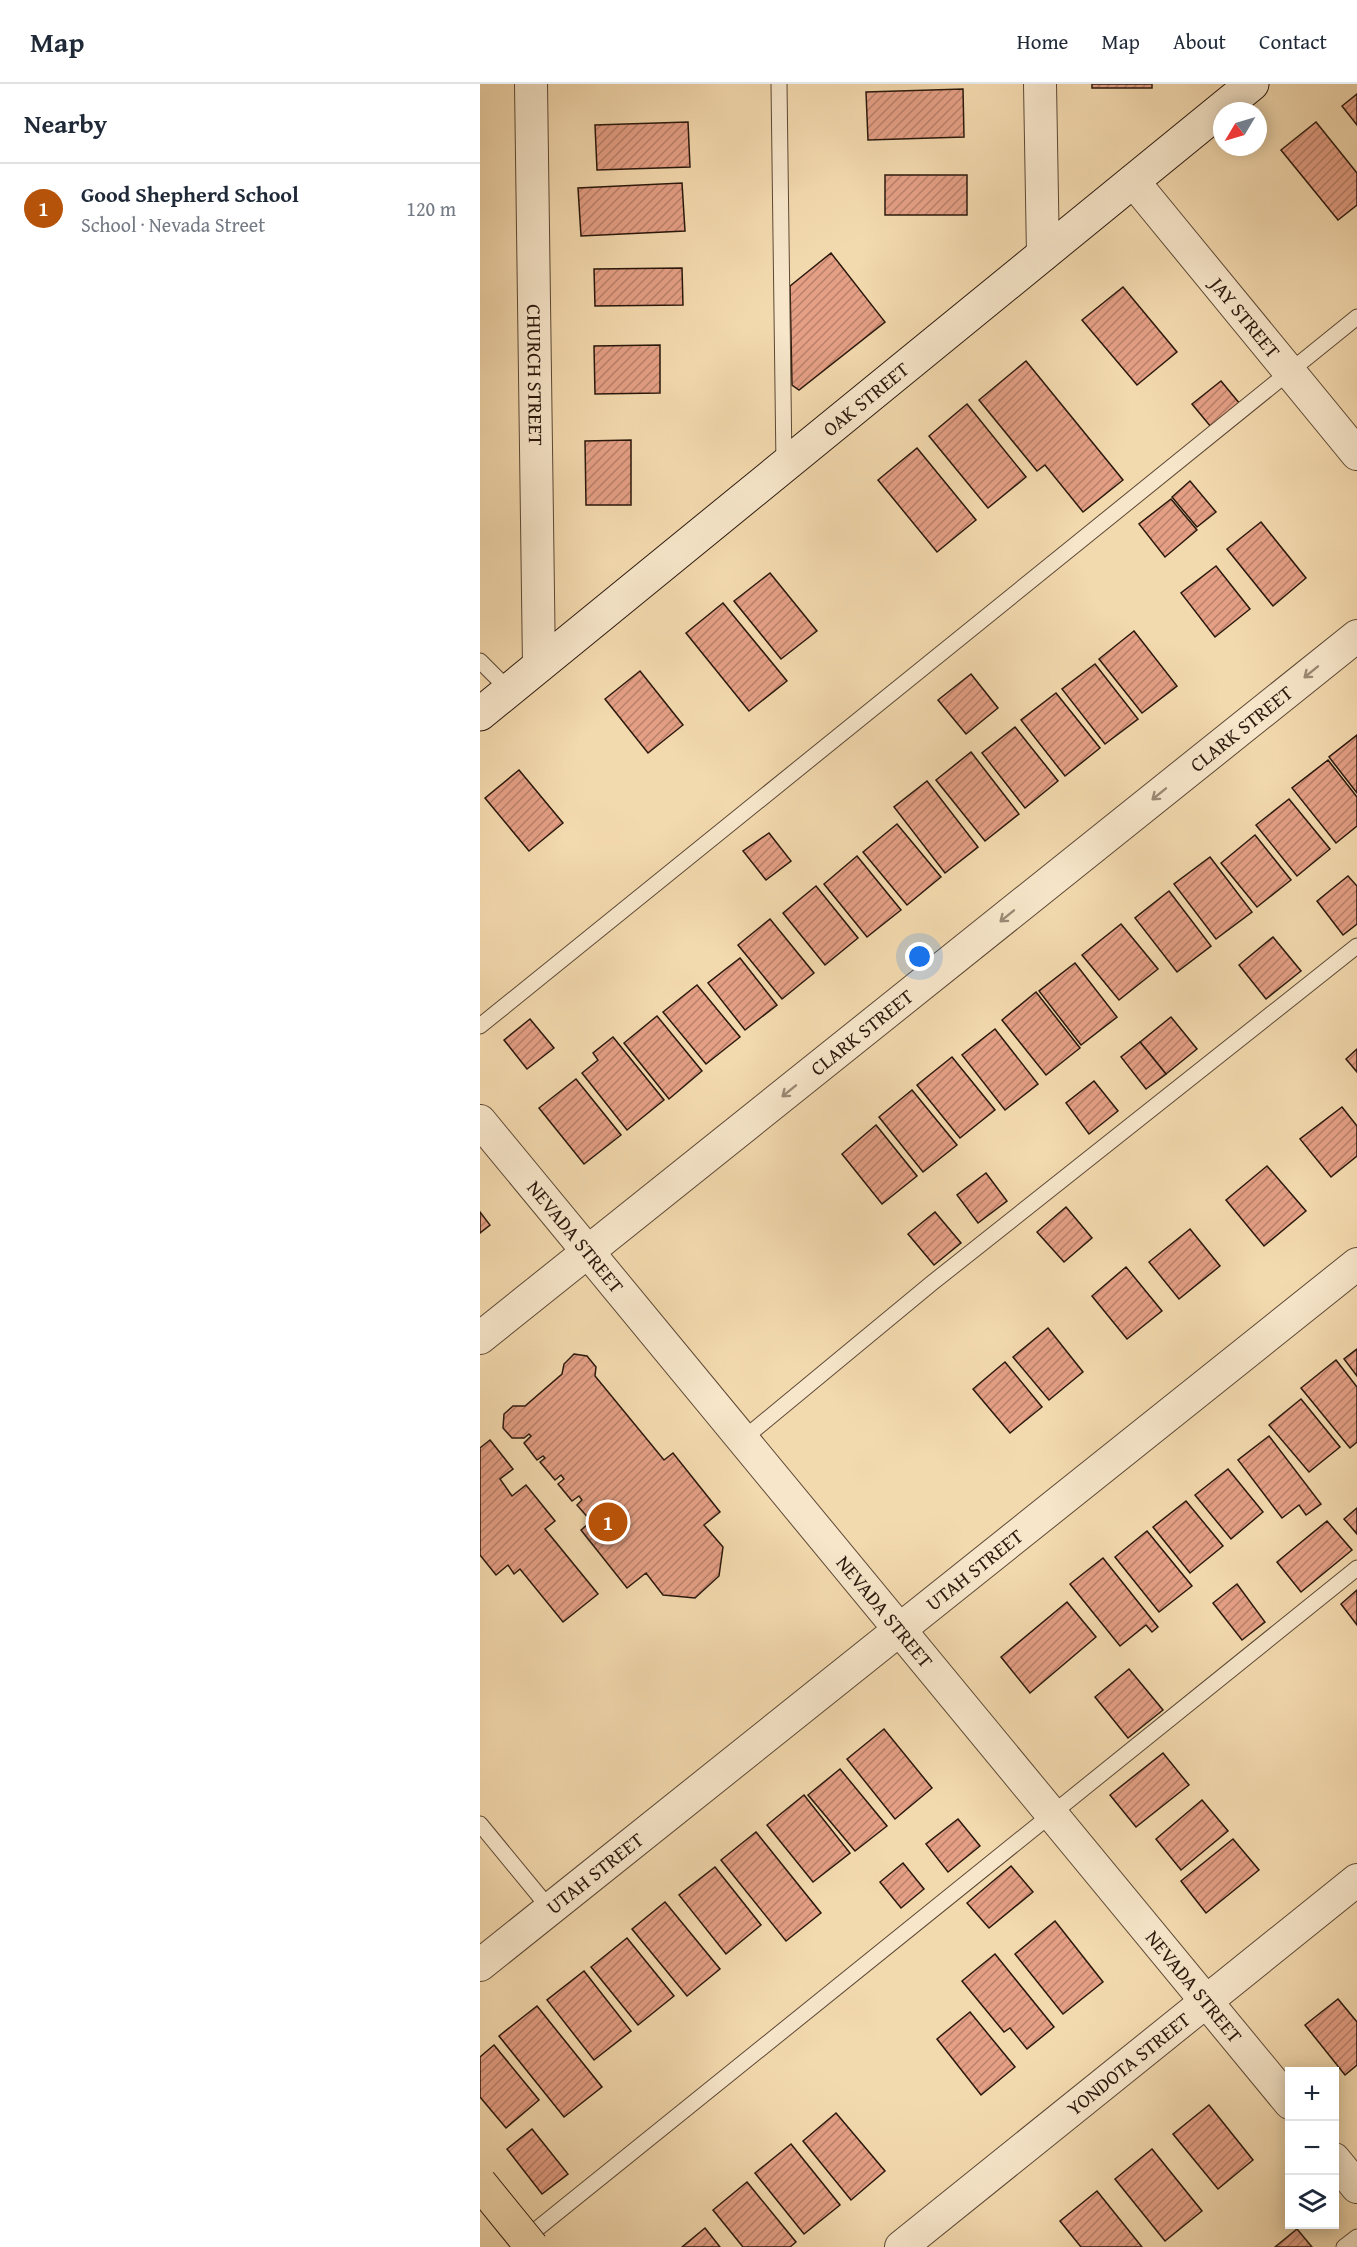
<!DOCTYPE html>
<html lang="en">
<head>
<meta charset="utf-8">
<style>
  body { margin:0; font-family:"Gentium Book Plus",serif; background:#f6f6f7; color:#1f2937 }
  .controls { position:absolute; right:18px; bottom:18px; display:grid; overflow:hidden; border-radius:0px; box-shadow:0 3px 15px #0003 }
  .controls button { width:54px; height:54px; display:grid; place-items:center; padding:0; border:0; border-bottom:2px solid #e0e1e3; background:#fff; color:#1f2937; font:30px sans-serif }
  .compass { position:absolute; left:733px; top:18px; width:54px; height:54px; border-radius:50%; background:#fff; box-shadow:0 3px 15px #0003; rotate:232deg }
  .you { position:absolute; left:440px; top:873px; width:21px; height:21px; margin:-15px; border:4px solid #fff; border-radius:50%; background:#1a73e8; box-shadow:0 0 0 9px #1a73e833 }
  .badge { display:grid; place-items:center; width:39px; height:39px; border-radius:50%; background:#b45309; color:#fff; font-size:20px; font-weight:700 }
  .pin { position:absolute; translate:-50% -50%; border:3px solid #fff; box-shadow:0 2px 6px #0006 }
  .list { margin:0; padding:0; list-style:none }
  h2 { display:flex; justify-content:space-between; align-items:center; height:78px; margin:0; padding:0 24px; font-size:26px }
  h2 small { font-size:20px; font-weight:400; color:#747a83 }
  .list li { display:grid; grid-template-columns:39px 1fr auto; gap:18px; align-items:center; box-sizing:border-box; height:90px; padding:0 24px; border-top:2px solid #e0e1e3 }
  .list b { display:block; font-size:22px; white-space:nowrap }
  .list p { margin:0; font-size:20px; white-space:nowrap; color:#747a83 }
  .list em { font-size:20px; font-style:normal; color:#747a83 }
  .icon { flex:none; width:33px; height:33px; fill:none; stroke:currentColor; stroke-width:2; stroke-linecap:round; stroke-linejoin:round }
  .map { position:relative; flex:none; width:877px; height:2163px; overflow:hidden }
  header { display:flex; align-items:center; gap:36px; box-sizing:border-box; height:84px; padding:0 30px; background:#fff; border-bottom:2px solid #e0e1e3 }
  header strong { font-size:28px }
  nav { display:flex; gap:33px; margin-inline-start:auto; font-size:21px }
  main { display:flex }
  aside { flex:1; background:#fff }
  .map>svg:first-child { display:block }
  .building { fill:url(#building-hatch); stroke:#2b190d; stroke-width:1.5 }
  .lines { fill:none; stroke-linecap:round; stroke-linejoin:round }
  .service-casing { stroke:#5d4935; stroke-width:17 }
  .minor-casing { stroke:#5d4935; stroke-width:34 }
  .secondary-casing { stroke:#2b190d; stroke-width:35 }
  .service { stroke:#f7e6ca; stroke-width:15 }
  .minor { stroke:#f7e6ca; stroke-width:32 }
  .secondary { stroke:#f7e6ca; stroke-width:33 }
  .primary-bridge-casing { stroke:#2b190d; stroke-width:35; stroke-linecap:butt }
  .primary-bridge { stroke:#f3d9ae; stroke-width:33 }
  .oneway { stroke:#9b8a75 }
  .labels { text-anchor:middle; stroke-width:4.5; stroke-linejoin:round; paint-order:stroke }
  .street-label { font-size:20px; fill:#2b190d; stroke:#f7e6ca }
</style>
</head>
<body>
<header>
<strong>Map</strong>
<nav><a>Home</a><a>Map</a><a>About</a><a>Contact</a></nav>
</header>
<main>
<aside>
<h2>Nearby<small></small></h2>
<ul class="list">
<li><span class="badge">1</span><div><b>Good Shepherd School</b><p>School · Nevada Street</p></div><em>120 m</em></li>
</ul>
</aside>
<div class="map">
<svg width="877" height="2163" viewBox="0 0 877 2163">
  <defs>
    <pattern id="building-hatch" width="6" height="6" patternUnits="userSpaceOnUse" patternTransform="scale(1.5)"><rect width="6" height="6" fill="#e49f85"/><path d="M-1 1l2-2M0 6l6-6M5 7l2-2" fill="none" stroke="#b9816b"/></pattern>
  </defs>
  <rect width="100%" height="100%" fill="#f3d9ae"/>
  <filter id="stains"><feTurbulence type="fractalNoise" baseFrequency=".00333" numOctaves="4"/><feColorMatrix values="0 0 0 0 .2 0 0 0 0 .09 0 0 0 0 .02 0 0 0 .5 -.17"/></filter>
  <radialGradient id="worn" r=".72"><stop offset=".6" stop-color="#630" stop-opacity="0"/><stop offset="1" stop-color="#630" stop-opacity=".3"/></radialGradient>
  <!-- building -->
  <g class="building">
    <rect x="612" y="0" width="60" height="4"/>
    <path d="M483,5L484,53L388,56L386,8Z"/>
    <path d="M877,10V41L862,22Z"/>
    <path d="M208,38L210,83L117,86L115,41Z"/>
    <path d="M836,38L877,89V121L858,136L801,66Z"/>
    <rect x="405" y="91" width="82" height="40"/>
    <path d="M202,99L205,147L101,152L98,104Z"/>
    <path d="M351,169L405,238L319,306L312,301L310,202Z"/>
    <path d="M202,184L203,221L115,222L114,185Z"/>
    <path d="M643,203L697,268L657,301L602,236Z"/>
    <path d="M180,261V309L115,310L114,262Z"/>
    <path d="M546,277L643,396L603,428L565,381L557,387L499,316Z"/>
    <path d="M741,297L760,320L731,343L712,320Z"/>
    <path d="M487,320L546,393L508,424L449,352Z"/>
    <path d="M151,356V421H106L105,357Z"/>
    <path d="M437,364L496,436L457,468L398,396Z"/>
    <path d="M710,397L736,428L717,443L692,413Z"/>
    <path d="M691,415L717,446L685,473L659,440Z"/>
    <path d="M781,438L826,494L793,522L747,465Z"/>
    <path d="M736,482L770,525L735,553L701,509Z"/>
    <path d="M290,489L337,547L301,575L254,517Z"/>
    <path d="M243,519L307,597L269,627L206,549Z"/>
    <path d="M654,547L697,602L662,629L619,575Z"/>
    <path d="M615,580L658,635L625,660L582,605Z"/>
    <path d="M160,587L203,641L168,669L125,615Z"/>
    <path d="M491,590L518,624L486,650L458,616Z"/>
    <path d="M576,609L620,664L585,692L541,636Z"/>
    <path d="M535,643L578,697L545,724L502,669Z"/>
    <path d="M877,651V709L849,673Z"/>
    <path d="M491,668L539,730L505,757L456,696Z"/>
    <path d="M848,676L877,713V742L856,759L812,704Z"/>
    <path d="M39,686L83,739L49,767L5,714Z"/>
    <path d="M447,697L498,763L465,789L414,723Z"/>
    <path d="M809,715L850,765L817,792L776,741Z"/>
    <path d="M417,740L461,793L427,821L383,768Z"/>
    <path d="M289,749L311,777L286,796L263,767Z"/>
    <path d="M775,751L811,796L777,823L741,779Z"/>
    <path d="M377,772L421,826L387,853L344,800Z"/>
    <path d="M730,773L772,828L736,855L694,800Z"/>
    <path d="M868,792L877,802V840L863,851L837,817Z"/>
    <path d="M336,802L378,854L345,881L303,829Z"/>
    <path d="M689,807L731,862L697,888L655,834Z"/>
    <path d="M290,835L334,889L302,915L258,861Z"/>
    <path d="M641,840L678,885L639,916L602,871Z"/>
    <path d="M793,853L821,887L786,915L759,881Z"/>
    <path d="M260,874L297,921L265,946L228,899Z"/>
    <path d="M595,879L637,933L601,961L559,907Z"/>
    <path d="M217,901L260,953L226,980L183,928Z"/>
    <path d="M556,908L600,964L566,991L522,936Z"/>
    <path d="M177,932L222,987L189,1015L144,959Z"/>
    <path d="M691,933L717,965L686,990L660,958Z"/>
    <path d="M50,935L74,964L47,985L24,956Z"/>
    <path d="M515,945L558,1000L525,1026L482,971Z"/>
    <path d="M133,953L184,1016L147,1046L102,989L118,976L113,969Z"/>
    <path d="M660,958L686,990L666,1005L641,973Z"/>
    <path d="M877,965V988L866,975Z"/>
    <path d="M472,973L515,1026L480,1054L437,1001Z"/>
    <path d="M96,995L141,1051L104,1080L59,1024Z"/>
    <path d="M614,997L638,1027L609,1050L586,1019Z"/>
    <path d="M432,1006L477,1061L443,1088L399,1033Z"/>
    <path d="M862,1023L877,1042V1072L851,1093L820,1055Z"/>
    <path d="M396,1041L437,1092L402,1120L362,1070Z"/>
    <path d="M787,1082L826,1127L784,1162L746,1116Z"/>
    <path d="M506,1089L527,1117L498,1139L477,1111Z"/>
    <path d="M586,1123L612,1154L584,1178L557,1148Z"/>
    <path d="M0,1128L10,1141L0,1149Z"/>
    <path d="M455,1128L481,1159L454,1181L428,1150Z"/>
    <path d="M710,1145L740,1182L699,1215L669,1178Z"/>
    <path d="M646,1183L682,1227L647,1255L612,1212Z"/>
    <path d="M568,1244L603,1288L569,1316L533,1273Z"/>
    <path d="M877,1265V1292L864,1275Z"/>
    <path d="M94,1270L107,1272L116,1283L115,1292L184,1376L193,1369L240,1428L224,1441L243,1463L239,1492L215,1514L183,1511L166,1489L147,1504L101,1446L116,1433L110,1436L97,1421L102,1416L99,1412L92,1417L78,1400L84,1395L81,1391L75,1396L60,1378L65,1374L63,1372L57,1376L44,1359L51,1352L49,1350L44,1354H32L23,1344L24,1330L33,1322H45L82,1290L84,1280Z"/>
    <path d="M856,1276L877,1303V1358L870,1364L821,1304Z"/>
    <path d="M525,1278L562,1323L530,1349L493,1305Z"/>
    <path d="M821,1315L860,1363L829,1388L789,1341Z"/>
    <path d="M789,1352L841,1420L826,1431L819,1421L802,1434L758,1376Z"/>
    <path d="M10,1356L33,1385L20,1395L32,1412L46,1401L75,1437L65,1445L118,1510L83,1538L40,1485L34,1490L28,1481L16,1491L0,1471V1364Z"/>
    <path d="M748,1385L783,1428L751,1455L715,1411Z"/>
    <path d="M706,1417L743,1462L710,1489L673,1443Z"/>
    <path d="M877,1424V1450L864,1435Z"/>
    <path d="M847,1437L872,1466L821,1508L797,1478Z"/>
    <path d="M667,1447L712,1502L679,1528L635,1473Z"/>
    <path d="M623,1474L678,1543L672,1548L666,1541L640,1562L590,1500Z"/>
    <path d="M757,1500L785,1538L762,1556L733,1519Z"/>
    <path d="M877,1506V1541L861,1520Z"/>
    <path d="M587,1518L616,1553L550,1609L521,1573Z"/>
    <path d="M649,1585L683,1626L648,1654L615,1613Z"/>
    <path d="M404,1645L452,1704L415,1735L367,1675Z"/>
    <path d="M683,1669L709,1701L656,1743L630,1711Z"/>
    <path d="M360,1685L407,1742L375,1767L328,1711Z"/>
    <path d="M324,1711L370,1769L333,1798L287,1741Z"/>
    <path d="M722,1716L748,1747L701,1786L676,1755Z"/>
    <path d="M478,1735L500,1762L468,1788L446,1760Z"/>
    <path d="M276,1748L341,1829L306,1857L241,1776Z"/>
    <path d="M753,1755L779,1786L726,1829L701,1797Z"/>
    <path d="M423,1779L444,1805L421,1824L400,1798Z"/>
    <path d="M531,1782L553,1808L509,1844L487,1819Z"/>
    <path d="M235,1783L281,1841L246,1870L199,1811Z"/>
    <path d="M185,1818L240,1885L207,1912L152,1845Z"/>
    <path d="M575,1837L623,1898L583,1930L535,1870Z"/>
    <path d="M147,1854L194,1912L158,1941L111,1883Z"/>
    <path d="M515,1870L574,1943L547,1965L530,1944L524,1948L482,1897Z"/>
    <path d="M104,1887L151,1947L114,1976L67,1916Z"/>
    <path d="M858,1915L877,1938V1981L865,1991L825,1941Z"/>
    <path d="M57,1922L122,2003L84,2033L19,1952Z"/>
    <path d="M490,1928L535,1983L501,2011L457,1955Z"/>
    <path d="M14,1961L59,2016L26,2044L0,2013V1973Z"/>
    <path d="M729,2021L773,2076L738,2105L693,2050Z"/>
    <path d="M356,2029L405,2087L371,2116L323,2057Z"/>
    <path d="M52,2045L88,2090L62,2110L27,2065Z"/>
    <path d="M311,2060L360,2121L324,2150L275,2089Z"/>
    <path d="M672,2065L722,2127L685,2157L635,2095Z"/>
    <path d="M267,2098L316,2158L310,2163H263L233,2126Z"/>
    <path d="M617,2107L662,2163H601L580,2137Z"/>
    <path d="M225,2144L240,2163H202Z"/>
    <path d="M817,2145L832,2163H795Z"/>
  </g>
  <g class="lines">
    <defs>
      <g id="service">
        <path d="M299,0L304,381"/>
        <path d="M0,577L29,606"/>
        <path d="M0,942L877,233"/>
        <path d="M262,1356L452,1199L877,862"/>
        <path d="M0,1740L70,1825"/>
        <path d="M42,2157L877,1484"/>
        <path d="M864,2163L877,2153"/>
      </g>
      <g id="minor">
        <path id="s1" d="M51,0L59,582"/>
        <path d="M560,0L563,171"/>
        <path id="s2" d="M653,97L877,370"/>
        <path id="s3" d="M0,1037L810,2019"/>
        <path id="s4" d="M0,1254L877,552"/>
        <path id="s5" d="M0,1881L877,1180"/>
        <path d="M854,2075L877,2103"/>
        <path id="s6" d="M421,2163L877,1796"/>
      </g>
      <g id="secondary">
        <path id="s7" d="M0,630L772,0"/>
      </g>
    </defs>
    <!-- service casing -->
    <use href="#service" class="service-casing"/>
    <!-- minor casing -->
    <use href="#minor" class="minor-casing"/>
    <!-- secondary casing -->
    <use href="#secondary" class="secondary-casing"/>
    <!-- service -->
    <use href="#service" class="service"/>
    <!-- minor -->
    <use href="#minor" class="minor"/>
    <!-- secondary -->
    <use href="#secondary" class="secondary"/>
    <defs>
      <path id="primary-bridge" d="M0,2099L52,2163"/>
    </defs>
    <!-- primary-bridge casing -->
    <use href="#primary-bridge" class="primary-bridge-casing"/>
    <!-- primary-bridge -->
    <use href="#primary-bridge" class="primary-bridge"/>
  </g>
  <!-- one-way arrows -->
  <defs><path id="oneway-shaft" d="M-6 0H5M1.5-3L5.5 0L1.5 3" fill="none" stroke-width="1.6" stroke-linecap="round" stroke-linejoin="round" transform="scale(1.5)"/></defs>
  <g class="oneway">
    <use href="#oneway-shaft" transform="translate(831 588) rotate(141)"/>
    <use href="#oneway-shaft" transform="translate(679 710) rotate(141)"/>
    <use href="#oneway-shaft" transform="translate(527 832) rotate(141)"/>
    <use href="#oneway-shaft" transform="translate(309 1007) rotate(141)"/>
  </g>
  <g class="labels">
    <!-- street labels -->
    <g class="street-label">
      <text dy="7" stroke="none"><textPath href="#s2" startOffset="177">JAY STREET</textPath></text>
      <text dy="7" stroke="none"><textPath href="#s1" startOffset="291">CHURCH STREET</textPath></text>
      <text dy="7" stroke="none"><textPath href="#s7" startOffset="498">OAK STREET</textPath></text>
      <text dy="7" stroke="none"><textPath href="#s4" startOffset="975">CLARK STREET</textPath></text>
      <text dy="7" stroke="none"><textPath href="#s4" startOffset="489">CLARK STREET</textPath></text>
      <text dy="7" stroke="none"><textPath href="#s3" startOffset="150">NEVADA STREET</textPath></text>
      <text dy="7" stroke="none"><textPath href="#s5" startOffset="633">UTAH STREET</textPath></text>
      <text dy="7" stroke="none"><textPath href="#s3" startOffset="636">NEVADA STREET</textPath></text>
      <text dy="7" stroke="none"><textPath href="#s5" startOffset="147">UTAH STREET</textPath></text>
      <text dy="7" stroke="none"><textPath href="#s3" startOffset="1122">NEVADA STREET</textPath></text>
      <text dy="7" stroke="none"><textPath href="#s6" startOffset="292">YONDOTA STREET</textPath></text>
    </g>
  </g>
  <rect width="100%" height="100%" filter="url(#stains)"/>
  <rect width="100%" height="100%" fill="url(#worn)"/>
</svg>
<div class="controls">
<button>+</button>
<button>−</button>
<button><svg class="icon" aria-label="layers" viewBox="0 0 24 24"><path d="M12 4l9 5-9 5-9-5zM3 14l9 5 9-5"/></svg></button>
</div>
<svg class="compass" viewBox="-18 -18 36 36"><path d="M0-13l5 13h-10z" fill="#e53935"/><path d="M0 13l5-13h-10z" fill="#747a83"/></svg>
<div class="you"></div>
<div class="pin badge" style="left:128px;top:1438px">1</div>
</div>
</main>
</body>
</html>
